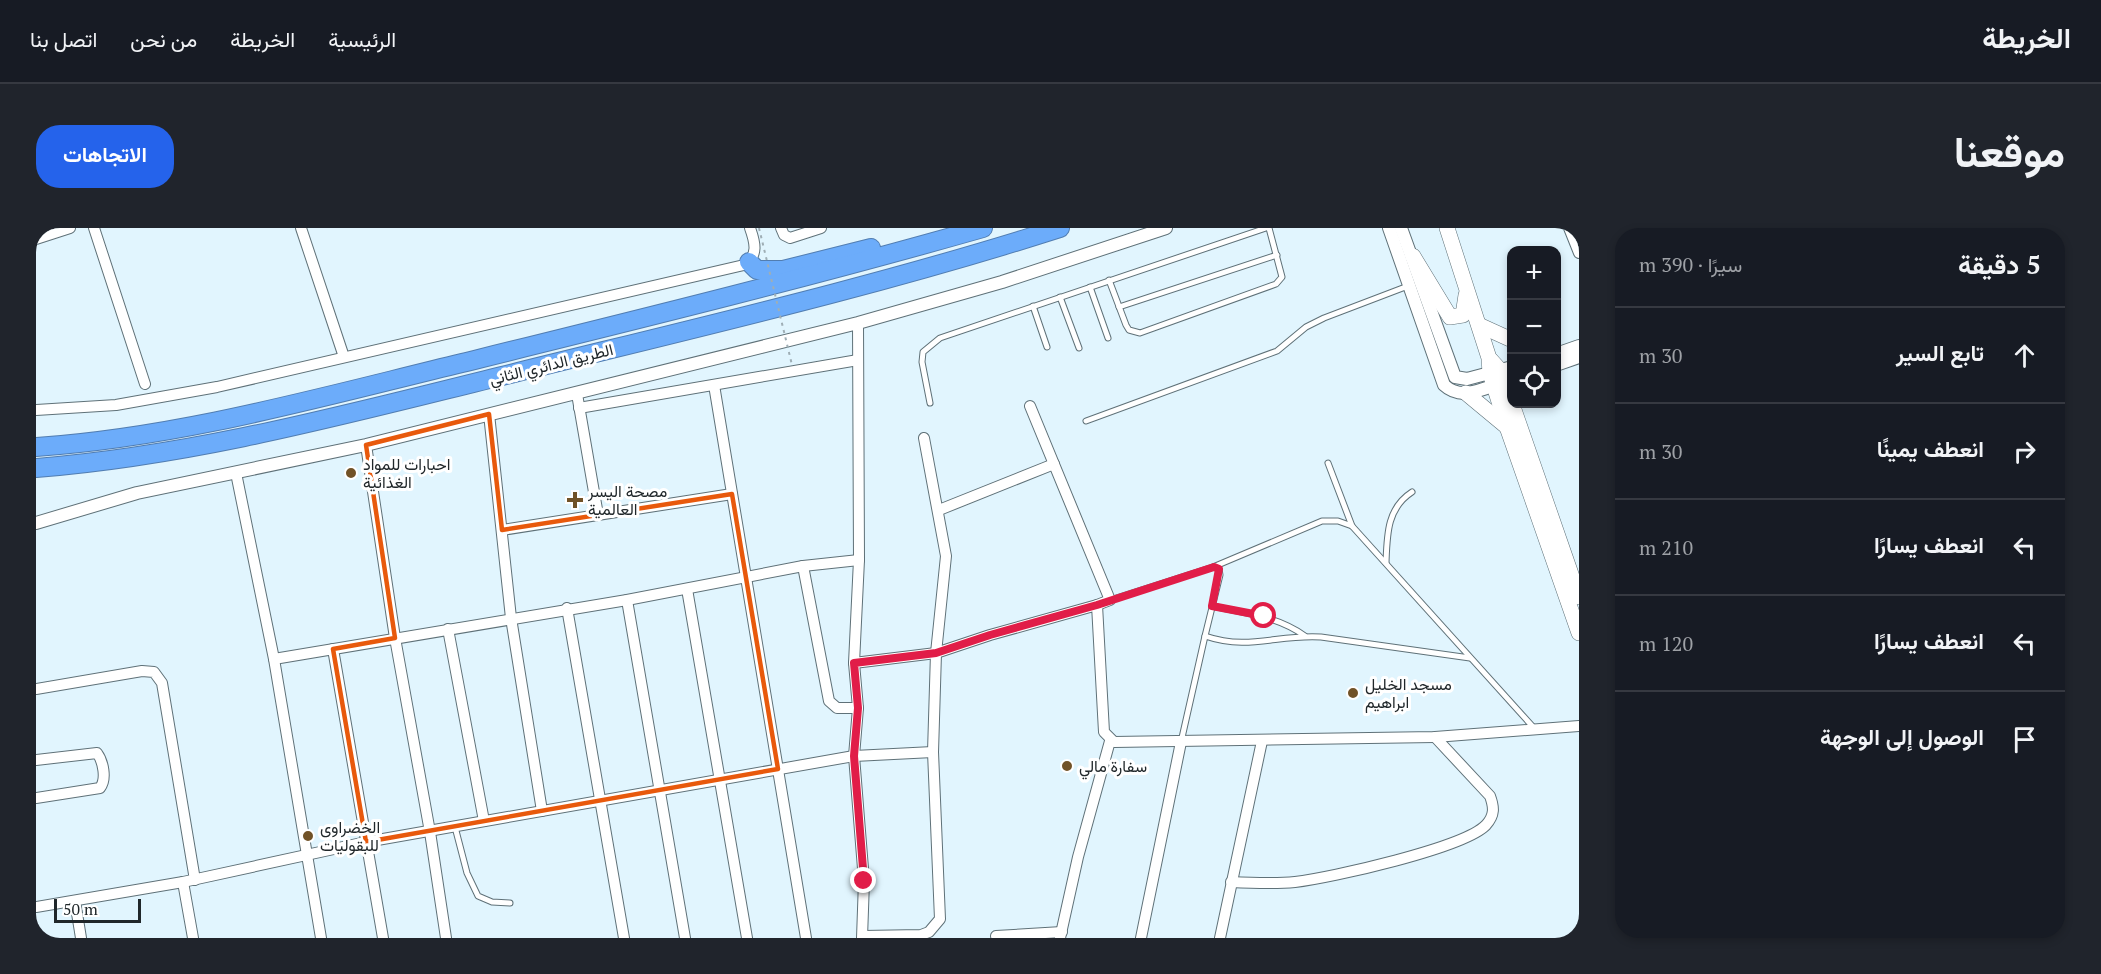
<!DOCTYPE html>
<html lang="ar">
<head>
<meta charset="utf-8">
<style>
  body { margin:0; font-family:"PT Serif",Vazirmatn,serif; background:#20242c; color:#f1f3f6; direction:rtl }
  .controls { position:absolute; right:18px; top:18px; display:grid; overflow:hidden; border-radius:12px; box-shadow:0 3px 9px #0003 }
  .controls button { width:54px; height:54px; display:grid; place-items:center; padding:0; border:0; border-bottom:2px solid #363941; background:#171b24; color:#f1f3f6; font:30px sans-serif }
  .scale { position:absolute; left:18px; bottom:15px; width:87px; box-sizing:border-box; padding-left:6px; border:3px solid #20272a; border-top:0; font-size:16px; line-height:21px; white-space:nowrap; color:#20272a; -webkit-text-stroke:4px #fff; paint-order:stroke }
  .stop { position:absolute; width:18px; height:18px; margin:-14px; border:4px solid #e11d48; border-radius:50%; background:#fff }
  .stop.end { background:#e11d48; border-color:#fff; box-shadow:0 2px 6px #0008 }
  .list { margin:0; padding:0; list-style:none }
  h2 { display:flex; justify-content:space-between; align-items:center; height:78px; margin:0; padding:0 24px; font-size:26px }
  h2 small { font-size:20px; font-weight:400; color:#9ea1a6 }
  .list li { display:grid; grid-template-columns:39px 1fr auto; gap:18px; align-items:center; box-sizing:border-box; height:96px; padding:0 24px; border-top:2px solid #363941 }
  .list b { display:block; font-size:22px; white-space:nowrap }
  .list em { font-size:20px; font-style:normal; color:#9ea1a6 }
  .icon { flex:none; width:33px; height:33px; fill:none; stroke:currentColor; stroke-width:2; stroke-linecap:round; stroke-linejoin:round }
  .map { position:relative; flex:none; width:1543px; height:710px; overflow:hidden; direction:ltr; border-radius:24px }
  header { display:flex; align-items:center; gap:36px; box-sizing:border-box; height:84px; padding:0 30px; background:#171b24; border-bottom:2px solid #363941 }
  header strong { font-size:28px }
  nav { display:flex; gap:33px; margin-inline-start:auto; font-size:21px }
  .intro { display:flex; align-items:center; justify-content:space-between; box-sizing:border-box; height:144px; padding:0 36px }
  h1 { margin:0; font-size:42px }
  .button { padding:15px 27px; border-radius:24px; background:#2563eb; color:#fff; font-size:21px; font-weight:700 }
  main { display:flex; gap:36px; padding:0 36px }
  aside { flex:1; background:#171b24; border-radius:24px; box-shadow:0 3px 9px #0003 }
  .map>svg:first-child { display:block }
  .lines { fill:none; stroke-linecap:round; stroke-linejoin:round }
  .service-casing { stroke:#5f7178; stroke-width:7 }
  .minor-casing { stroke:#5f7178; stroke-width:12 }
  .tertiary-casing { stroke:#5f7178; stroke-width:14 }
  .secondary-casing { stroke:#5f7178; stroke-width:16 }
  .motorway-casing { stroke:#517db1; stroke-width:20 }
  .service { stroke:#fff; stroke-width:5 }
  .minor { stroke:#fff; stroke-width:10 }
  .tertiary { stroke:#fff; stroke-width:12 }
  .secondary { stroke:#fff; stroke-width:15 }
  .motorway { stroke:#6cacfa; stroke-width:18 }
  .path-bridge { stroke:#9faeb5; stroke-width:2; stroke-dasharray:3 4.5; stroke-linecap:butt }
  .route { stroke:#e11d48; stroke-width:8 }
  .marked { fill:none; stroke:#e8590c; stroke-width:4.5; stroke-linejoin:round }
  .poi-dot { fill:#715227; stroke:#fff; stroke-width:2 }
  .labels { text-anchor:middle; stroke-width:6; stroke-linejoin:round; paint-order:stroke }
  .street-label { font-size:16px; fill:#20272a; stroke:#fff }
  .poi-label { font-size:16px; fill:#20272a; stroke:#fff; text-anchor:start }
</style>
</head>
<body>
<header>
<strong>الخريطة</strong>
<nav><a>الرئيسية</a><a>الخريطة</a><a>من نحن</a><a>اتصل بنا</a></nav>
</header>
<div class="intro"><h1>موقعنا</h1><a class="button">الاتجاهات</a></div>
<main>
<aside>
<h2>5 دقيقة<small>سيرًا · 390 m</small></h2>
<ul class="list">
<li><svg class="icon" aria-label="ahead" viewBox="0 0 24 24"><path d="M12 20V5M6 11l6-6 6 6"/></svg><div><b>تابع السير</b></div><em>30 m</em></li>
<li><svg class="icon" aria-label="right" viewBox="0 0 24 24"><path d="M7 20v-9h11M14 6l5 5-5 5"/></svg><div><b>انعطف يمينًا</b></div><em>30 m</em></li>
<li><svg class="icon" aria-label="left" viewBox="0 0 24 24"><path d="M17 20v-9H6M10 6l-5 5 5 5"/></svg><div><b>انعطف يسارًا</b></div><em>210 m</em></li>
<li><svg class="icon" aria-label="left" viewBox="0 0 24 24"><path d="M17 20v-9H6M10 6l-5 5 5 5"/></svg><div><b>انعطف يسارًا</b></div><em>120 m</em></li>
<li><svg class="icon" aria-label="arrive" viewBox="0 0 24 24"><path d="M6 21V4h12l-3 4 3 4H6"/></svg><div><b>الوصول إلى الوجهة</b></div></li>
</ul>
</aside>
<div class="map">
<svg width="1543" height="710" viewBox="0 0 1543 710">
  <rect width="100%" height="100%" fill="#e1f5fe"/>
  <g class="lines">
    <defs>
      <g id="service">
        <path d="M1073,52L1090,97L1093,102L1104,105L1240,56L1246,49L1233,0"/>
        <path d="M1054,59L1072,110"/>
        <path d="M1024,69L1043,120"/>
        <path d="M997,78L1011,119"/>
        <path d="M1083,79L1241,27"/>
        <path d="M894,175L886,134L887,124L904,110L1230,0"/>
        <path d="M1050,193L1241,123L1270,99L1288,90L1372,58"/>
        <path d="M1292,235L1316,298"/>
        <path d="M1350,335C1351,307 1351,280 1376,264"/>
        <path d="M1177,339L1286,293H1302L1316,298L1498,500"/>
        <path d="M1074,372L1177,339L1183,341L1184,347L1169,408"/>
        <path d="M1176,378C1209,385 1241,388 1269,408"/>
        <path d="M1145,514L1169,408C1213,423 1242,406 1285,409L1434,430"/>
        <path d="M419,599L431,645L442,668L456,674L474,675"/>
      </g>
      <g id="minor">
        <path d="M58,0L109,156"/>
        <path d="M265,0L308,129"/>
        <path d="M745,0L748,7L754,10L785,0"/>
        <path d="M1533,0L1543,25"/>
        <path d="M0,11L34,0"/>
        <path d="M822,95L823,332L818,435L822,480L818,528L828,653L826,710"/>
        <path d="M678,157L770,710"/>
        <path d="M541,166L562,287"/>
        <path d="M994,178L1074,372L1061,377"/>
        <path d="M543,180L822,132"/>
        <path d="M0,182L80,177L181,159L708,37C723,28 719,14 714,0"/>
        <path d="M453,186L475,390L506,583"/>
        <path d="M330,217L359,410L394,604L410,710"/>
        <path d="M200,245L238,431L285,710"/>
        <path d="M903,282L1018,236"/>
        <path d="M466,302L696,266"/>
        <path d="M767,338L793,473L801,480H822"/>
        <path d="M651,361L711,710"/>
        <path d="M591,372L649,710"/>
        <path d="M531,380L588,710"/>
        <path d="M412,401L448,593"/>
        <path d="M297,421L347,710"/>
        <path d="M238,431L591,372L767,338L823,332"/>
        <path d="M818,435L900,425L954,407L1061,377L1068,504L1078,514L1399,509L1543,498"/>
        <path d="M0,461L106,443L118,444L126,455L159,652"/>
        <path d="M0,532L61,525C67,533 71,551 64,560L0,570"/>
        <path d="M147,654L157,710"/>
        <path d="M1195,654C1216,655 1238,656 1259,654C1294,650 1428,620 1450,597C1459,587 1458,579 1454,568L1399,509"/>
        <path d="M39,673L45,710"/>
        <path d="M0,679L147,654L330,614L818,528L897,524"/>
        <path d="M827,708L885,707L893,704L904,691L897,524L900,425L910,328L888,210"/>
        <path d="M960,708L1026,704"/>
        <path d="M1024,710L1042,629L1074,513"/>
        <path d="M1105,710L1145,514"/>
        <path d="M1184,710L1226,513"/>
      </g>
      <g id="tertiary">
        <path d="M1353,0L1408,157C1425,173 1447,161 1467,154"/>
        <path d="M1365,0L1419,149L1431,151L1476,139"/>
        <path d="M1520,126L1543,118"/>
        <path d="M1520,137L1543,129"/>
        <path d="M0,295L101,265L330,217L822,95L966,54L1130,0"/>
      </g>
      <g id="secondary">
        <path d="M1411,0L1453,130L1454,145L1471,199L1543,405"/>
        <path d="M1377,28L1414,89L1427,87L1430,67"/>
        <path d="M1443,97L1476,112"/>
        <path d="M1455,132L1464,142L1476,173"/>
        <path d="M1430,165L1471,199"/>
        <path d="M1476,176L1543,369"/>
      </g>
      <g id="motorway">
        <path d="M713,34L721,42H747L835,20"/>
        <path d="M0,219C145,209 285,169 426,135C600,92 775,49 947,0"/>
        <path d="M0,240C164,227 322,183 482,144C664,99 846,57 1024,0"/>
      </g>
    </defs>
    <!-- service casing -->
    <use href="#service" class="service-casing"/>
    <!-- minor casing -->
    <use href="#minor" class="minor-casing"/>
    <!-- tertiary casing -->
    <use href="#tertiary" class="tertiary-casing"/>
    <!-- secondary casing -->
    <use href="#secondary" class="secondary-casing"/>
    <!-- motorway casing -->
    <use href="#motorway" class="motorway-casing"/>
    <!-- service -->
    <use href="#service" class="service"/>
    <!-- minor -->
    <use href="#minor" class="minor"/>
    <!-- tertiary -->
    <use href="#tertiary" class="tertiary"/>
    <!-- secondary -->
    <use href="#secondary" class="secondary"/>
    <!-- motorway -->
    <use href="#motorway" class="motorway"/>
    <!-- path-bridge -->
    <path class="path-bridge" d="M723,0L756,137"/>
  </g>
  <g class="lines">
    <!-- route -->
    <path class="route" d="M828,653L818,528L822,480L818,435L900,425L954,407L1061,377L1178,339L1183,341L1176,378L1228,388"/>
  </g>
  <!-- marked area -->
  <path class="marked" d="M453,186L466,302L696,266L742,541L330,614L297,421L359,410L330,217Z"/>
  <!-- markers -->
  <g class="poi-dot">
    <circle cx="315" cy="245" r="6"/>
    <path d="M536 263h6v6h6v6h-6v6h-6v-6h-6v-6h6z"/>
    <circle cx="1317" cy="465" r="6"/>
    <circle cx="1031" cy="538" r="6"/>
    <circle cx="272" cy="608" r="6"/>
  </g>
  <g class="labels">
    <!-- street labels -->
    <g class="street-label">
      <text transform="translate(515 136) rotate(-14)" y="6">الطريق الدائري الثاني</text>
    </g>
    <!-- poi labels -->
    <g class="poi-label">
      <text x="327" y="242">احبارات للمواد<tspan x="327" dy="18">الغذائية</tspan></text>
      <text x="552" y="269">مصحة اليسر<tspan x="552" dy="18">العالمية</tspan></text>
      <text x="1329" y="462">مسجد الخليل<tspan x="1329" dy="18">ابراهيم</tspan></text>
      <text x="1043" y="544">سفارة مالي</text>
      <text x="284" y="605">الخضراوى<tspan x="284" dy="18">للبقوليات</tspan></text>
    </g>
  </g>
</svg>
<div class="controls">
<button>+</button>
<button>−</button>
<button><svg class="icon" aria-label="locate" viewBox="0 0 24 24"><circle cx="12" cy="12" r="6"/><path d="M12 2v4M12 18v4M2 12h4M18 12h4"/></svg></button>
</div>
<div class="scale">50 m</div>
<div class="stop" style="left:1228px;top:388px"></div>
<div class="stop end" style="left:828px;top:653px"></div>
</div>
</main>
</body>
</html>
